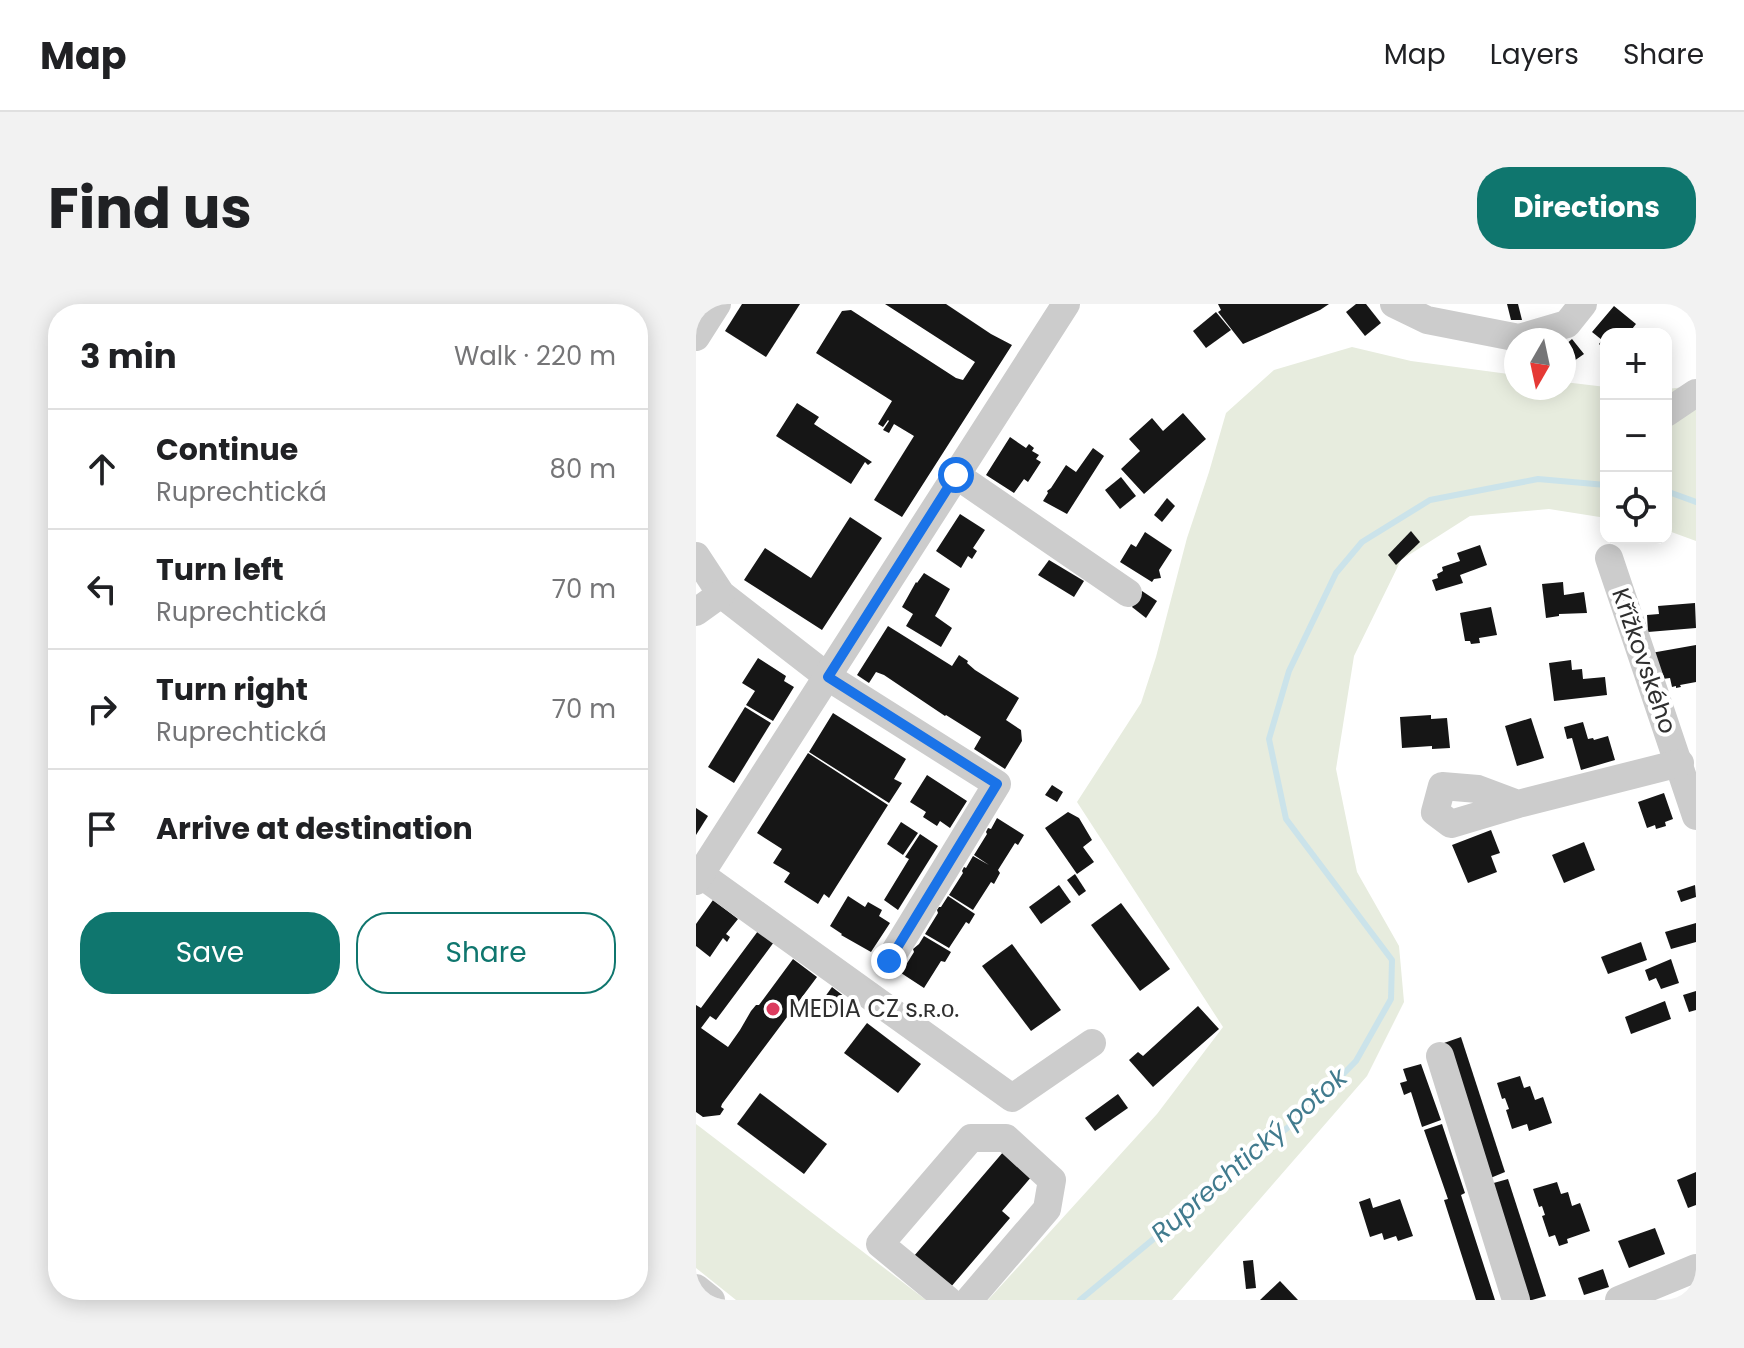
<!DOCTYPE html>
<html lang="en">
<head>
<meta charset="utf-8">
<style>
  body { margin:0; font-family:Poppins,sans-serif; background:#f2f2f2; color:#202124 }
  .controls { position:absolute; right:24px; top:24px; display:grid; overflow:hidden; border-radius:16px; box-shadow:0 4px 20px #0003 }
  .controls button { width:72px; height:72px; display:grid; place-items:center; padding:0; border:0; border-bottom:2px solid #e0e0e0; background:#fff; color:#202124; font:40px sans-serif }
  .compass { position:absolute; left:808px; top:24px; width:72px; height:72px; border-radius:50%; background:#fff; box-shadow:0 4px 20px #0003; rotate:189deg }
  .stop { position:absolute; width:24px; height:24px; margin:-18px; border:6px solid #1a73e8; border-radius:50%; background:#fff }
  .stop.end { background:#1a73e8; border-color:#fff; box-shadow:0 2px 8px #0008 }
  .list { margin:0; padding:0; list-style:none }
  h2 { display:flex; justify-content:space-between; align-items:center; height:104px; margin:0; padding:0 32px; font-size:34px }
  h2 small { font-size:26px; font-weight:400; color:#757577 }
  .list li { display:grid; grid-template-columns:52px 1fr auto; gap:24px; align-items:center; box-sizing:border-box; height:120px; padding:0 32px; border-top:2px solid #e0e0e0 }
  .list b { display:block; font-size:30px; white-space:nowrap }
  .list p { margin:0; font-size:26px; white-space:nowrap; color:#757577 }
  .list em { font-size:26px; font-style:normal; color:#757577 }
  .actions { display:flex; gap:16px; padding:24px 32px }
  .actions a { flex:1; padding:18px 0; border:2px solid #0f766e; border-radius:32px; text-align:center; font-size:28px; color:#0f766e }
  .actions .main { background:#0f766e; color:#fff }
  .icon { flex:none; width:44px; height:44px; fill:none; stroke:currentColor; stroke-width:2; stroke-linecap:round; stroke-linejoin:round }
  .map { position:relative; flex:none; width:1000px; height:996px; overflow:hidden; border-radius:32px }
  header { display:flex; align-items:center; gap:48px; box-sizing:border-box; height:112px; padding:0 40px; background:#fff; border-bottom:2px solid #e0e0e0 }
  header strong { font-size:38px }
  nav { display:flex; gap:44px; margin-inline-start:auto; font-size:28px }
  .intro { display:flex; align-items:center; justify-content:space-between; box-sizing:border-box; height:192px; padding:0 48px }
  h1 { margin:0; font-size:56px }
  .button { padding:20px 36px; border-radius:32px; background:#0f766e; color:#fff; font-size:28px; font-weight:700 }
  main { display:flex; gap:48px; padding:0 48px }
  aside { flex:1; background:#fff; border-radius:32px; box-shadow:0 4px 20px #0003 }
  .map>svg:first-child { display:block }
  .green { fill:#e7ecde }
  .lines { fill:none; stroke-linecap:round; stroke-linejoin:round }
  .stream { stroke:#cbe3ea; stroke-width:6 }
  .building { fill:#161616 }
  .minor { stroke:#ccc; stroke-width:28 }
  .route { stroke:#1a73e8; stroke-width:10 }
  .poi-dot { fill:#dc3c5f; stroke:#fff; stroke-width:3 }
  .labels { text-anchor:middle; stroke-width:8; stroke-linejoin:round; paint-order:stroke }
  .street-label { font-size:24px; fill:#2f2f2f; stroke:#fff }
  .poi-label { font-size:24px; fill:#2f2f2f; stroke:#fff; text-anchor:start }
  .water-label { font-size:26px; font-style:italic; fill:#417b8e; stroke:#fff }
</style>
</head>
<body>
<header>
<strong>Map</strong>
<nav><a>Map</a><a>Layers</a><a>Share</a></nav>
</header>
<div class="intro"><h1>Find us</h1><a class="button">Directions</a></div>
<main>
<aside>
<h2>3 min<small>Walk · 220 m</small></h2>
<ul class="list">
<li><svg class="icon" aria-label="ahead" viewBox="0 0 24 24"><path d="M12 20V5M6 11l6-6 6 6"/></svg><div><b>Continue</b><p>Ruprechtická</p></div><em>80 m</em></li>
<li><svg class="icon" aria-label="left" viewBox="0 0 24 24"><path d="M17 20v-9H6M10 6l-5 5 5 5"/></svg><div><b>Turn left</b><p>Ruprechtická</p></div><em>70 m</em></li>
<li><svg class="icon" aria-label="right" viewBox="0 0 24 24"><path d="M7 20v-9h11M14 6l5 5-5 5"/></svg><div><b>Turn right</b><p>Ruprechtická</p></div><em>70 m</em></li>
<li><svg class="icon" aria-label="arrive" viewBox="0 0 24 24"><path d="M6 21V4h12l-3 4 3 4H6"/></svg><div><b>Arrive at destination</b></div></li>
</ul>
<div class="actions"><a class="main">Save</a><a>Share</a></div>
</aside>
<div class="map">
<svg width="1000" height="996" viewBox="0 0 1000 996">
  <rect width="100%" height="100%" fill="#fff"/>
  <!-- green -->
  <g class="green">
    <path d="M656,43L715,57L820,71V84H868V78L910,83V214L853,205L774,212L705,256L658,352L640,465L661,568L703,642L708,698L671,772L476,996H292L461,810L527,723L381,498L445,399L460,353L491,234L513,168L530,109L578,66Z"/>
    <path d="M1000,82V237L970,226V85Z"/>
    <path d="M0,820L4,823L230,996H40L0,964Z"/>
  </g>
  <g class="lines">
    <!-- stream -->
    <g class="stream">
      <path d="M970,187L1000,198"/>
      <path d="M384,996L608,810L660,757L695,695L696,656L590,515L573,435L593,367L640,269L666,238L734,196L842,175L910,181"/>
    </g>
  </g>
  <!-- building -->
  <g class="building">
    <path d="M46,0H104L70,53L29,27Z"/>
    <path d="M189,0H250L295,30L316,41L206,213L178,196L218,132L198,120L193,129L187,126L193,117L192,116L187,123L182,120L196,97L120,49L146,7L155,6L260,74L267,76L279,58Z"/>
    <path d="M522,0H633L624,6L547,40L522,8L525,6Z"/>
    <path d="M660,0H670L685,19L669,32L650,8Z"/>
    <path d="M811,0H822L826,16H815Z"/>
    <path d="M918,2L940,20L932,30H910V47L903,40L906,36L896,28Z"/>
    <path d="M520,8L535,26L510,44L497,27Z"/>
    <path d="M876,35L888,50L878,57L877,55L868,62V42Z"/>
    <path d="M101,99L123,113L118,120L176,158L172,161L169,158L155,180L80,132Z"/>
    <path d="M487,109L510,135L448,190L425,165L444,147L433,135L456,114L467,127Z"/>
    <path d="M314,133L330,144L333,140L338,144L336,147L343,151L340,155L345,158L332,178L328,175L318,189L290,171Z"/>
    <path d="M397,144L408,152L371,210L347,197L352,189L351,187L355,184L370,161L380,168Z"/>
    <path d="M425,173L440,192L424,205L409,186Z"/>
    <path d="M471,194L479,202L466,218L458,211Z"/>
    <path d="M264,210L289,226L277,244L281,247L276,255L272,252L265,264L240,247Z"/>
    <path d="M154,213L186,234L126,326L48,276L69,244L115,274Z"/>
    <path d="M715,227L724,238L700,261L692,251Z"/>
    <path d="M449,228L476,246L463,266L465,274L458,275L456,278L424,258L435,240L440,243Z"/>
    <path d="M784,241L791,261L764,271L767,279L740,287L736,276L742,274L741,270L747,267L746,263L764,257L761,249Z"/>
    <path d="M353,256L388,277L378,293L342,271Z"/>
    <path d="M228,269L254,285L239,312L256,324L245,343L210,322L217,310L206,303L220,278L221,279Z"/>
    <path d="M867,278L868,291L888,288L891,309L863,310V312L850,314L846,280Z"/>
    <path d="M446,287L461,297L450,314L436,303Z"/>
    <path d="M999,299L1000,324L952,328L951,311L963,310L962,302Z"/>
    <path d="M795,303L801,331L783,334L784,339L775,340L774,337H769L764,309Z"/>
    <path d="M192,322L256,362L263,351L272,357L271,359L279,366L323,394L310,416L325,426L326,437L309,465L278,445L285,433L250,411L249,412L188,371L180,368L173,379L161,371Z"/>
    <path d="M1000,341V378L984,381L985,383L980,384V382L976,383L974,374L959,376L955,349Z"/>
    <path d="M62,354L90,372L88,377L98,383L77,417L50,401L59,387L46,379Z"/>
    <path d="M875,356L876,366L886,365L887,375L909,373L911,391L858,397L853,359Z"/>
    <path d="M49,403L75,419L38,479L12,463Z"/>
    <path d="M137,409L210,455L198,475L206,479L193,499L113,448Z"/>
    <path d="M735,411V415L751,414L754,444L736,445V442L706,444L704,413Z"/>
    <path d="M835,414L848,454L821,462L809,422Z"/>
    <path d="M887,418L892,435L897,434L898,436L912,432L919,456L885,466L876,434L871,435L868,423Z"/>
    <path d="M112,449L192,501L133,594L128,590L122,600L88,578L94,569L77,559L86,545L61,529Z"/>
    <path d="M231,471L271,497L254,524L244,517L241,522L227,513L230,508L214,498Z"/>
    <path d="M356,481L367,488L361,498L349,491Z"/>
    <path d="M968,489L977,515L969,518L970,522L960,525L959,521L951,524L942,498Z"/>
    <path d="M0,504L12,512L0,531Z"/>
    <path d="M372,508L383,514L396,536L387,543L398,558L381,570L349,524Z"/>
    <path d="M301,514L328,531L322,541L319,539L302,566L304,569L298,580L295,578L277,606L253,591L267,569L266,567L268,563L270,564L277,552L293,561L278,551L291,530L290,528L292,524L295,525Z"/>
    <path d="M205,518L222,529L207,551L191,540Z"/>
    <path d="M795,526L804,549L795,552L801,568L772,579L756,541Z"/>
    <path d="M224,530L242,542L202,606L188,596L213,555L209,553Z"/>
    <path d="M888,538L899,566L868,579L856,551Z"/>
    <path d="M379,570L390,587L383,592L371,576Z"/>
    <path d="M363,581L375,598L345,620L333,603Z"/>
    <path d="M999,581L1000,593L985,598L981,587Z"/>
    <path d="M152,592L169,603L172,598L186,606L183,612L194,619L175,648L145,631L146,630L134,622Z"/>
    <path d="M252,592L279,610L273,620L270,618L253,644L229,630L242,609L241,606L243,603H245Z"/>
    <path d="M17,596L42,615L30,630L34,633L31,638L27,634L14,653L0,642V620Z"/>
    <path d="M425,599L474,665L444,687L395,621Z"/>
    <path d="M1000,619V638L975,645L969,628Z"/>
    <path d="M62,627L78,638L20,716L14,712L5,724L32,743L44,726L55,707L60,701H63L97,655L121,673L26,800L25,803L28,805L24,811L7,813L0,808V701L5,704Z"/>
    <path d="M228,632L255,648L249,658L245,657L228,684L205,669L218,648L217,645L223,640Z"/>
    <path d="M945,638L951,656L912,670L905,653Z"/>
    <path d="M316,640L365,706L335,727L286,662Z"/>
    <path d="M975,655L983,679L965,685L960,674L953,677L949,666Z"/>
    <path d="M136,683L149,693L139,707L126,697Z"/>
    <path d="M1000,687V706L993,708L987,691Z"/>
    <path d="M969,697L975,715L935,730L929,713Z"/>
    <path d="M502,702L523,725L457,783L433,756L442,748L447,752Z"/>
    <path d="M171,719L225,760L202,789L148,749Z"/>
    <path d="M765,733L809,868L792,875L748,739Z"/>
    <path d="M725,760L745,816L726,823L715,788L708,791L704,779L711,777L707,765Z"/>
    <path d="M824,772L828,784L834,782L839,796L847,793L856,819L833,827L831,820L816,825L810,806L813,805L809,794L806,795L801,779Z"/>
    <path d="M64,789L131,840L108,870L41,820Z"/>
    <path d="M422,790L432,804L399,827L389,814Z"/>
    <path d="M746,820L769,889L765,891L799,996H780L748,896L752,895L728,826Z"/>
    <path d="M308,847L336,872L306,907L314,914L254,984L218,952Z"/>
    <path d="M1000,868V901L992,904L981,876Z"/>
    <path d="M812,875L850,992L836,996H832L794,880Z"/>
    <path d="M861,878L865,890L872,888L876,902L884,899L894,927L871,935L872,939L863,942L859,931L853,933L846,912L849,911L846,902L843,903L837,885Z"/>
    <path d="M674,894L677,904L704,895L717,932L702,937L700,932L688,936L686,929L674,933L663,898Z"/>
    <path d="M959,924L969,950L933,964L922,937Z"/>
    <path d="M557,956L560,984L550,985L547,957Z"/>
    <path d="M907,965L913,983L888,991L882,974Z"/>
    <path d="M584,977L602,996H564Z"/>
  </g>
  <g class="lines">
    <!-- minor -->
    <g class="minor">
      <path d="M698,0L731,16L823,34L871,20L887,0"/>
      <path d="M0,33L21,0"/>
      <path d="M970,109L1000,89"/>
      <path d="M260,171L432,289"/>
      <path d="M0,252L25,290L132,373L301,480L193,657"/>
      <path d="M913,254L1000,512"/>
      <path d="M0,308L25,290"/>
      <path d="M822,500L782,485L746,482L739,508L755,520L822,500L984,459"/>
      <path d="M4,570L316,794L396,739"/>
      <path d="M0,577L370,0"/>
      <path d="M744,752L820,996"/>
      <path d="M0,984L15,996"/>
      <path d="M252,996L184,940L275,834H310L356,876L351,905L273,996"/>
      <path d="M923,996L1000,964"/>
    </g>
  </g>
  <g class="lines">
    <!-- route -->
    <path class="route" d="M193,657L301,480L132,373L260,171"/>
  </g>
  <!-- markers -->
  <circle class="poi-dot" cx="77" cy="705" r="8"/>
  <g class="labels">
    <!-- street labels -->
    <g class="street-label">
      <text transform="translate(948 357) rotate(71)" y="8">Křížkovského</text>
    </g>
    <!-- poi labels -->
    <g class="poi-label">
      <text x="93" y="713">MEDIA CZ s.ʀ.ᴏ.</text>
    </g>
    <!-- water labels -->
    <g class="water-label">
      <text transform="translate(553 851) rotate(-41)" y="9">Ruprechtický potok</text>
    </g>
  </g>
</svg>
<div class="controls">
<button>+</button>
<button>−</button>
<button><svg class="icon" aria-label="locate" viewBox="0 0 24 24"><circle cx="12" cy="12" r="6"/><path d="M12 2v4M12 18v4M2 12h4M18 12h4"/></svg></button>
</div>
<svg class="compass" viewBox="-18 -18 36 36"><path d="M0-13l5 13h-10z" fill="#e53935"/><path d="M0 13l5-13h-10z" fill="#757577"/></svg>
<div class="stop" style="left:260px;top:171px"></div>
<div class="stop end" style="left:193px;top:657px"></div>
</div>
</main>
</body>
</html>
